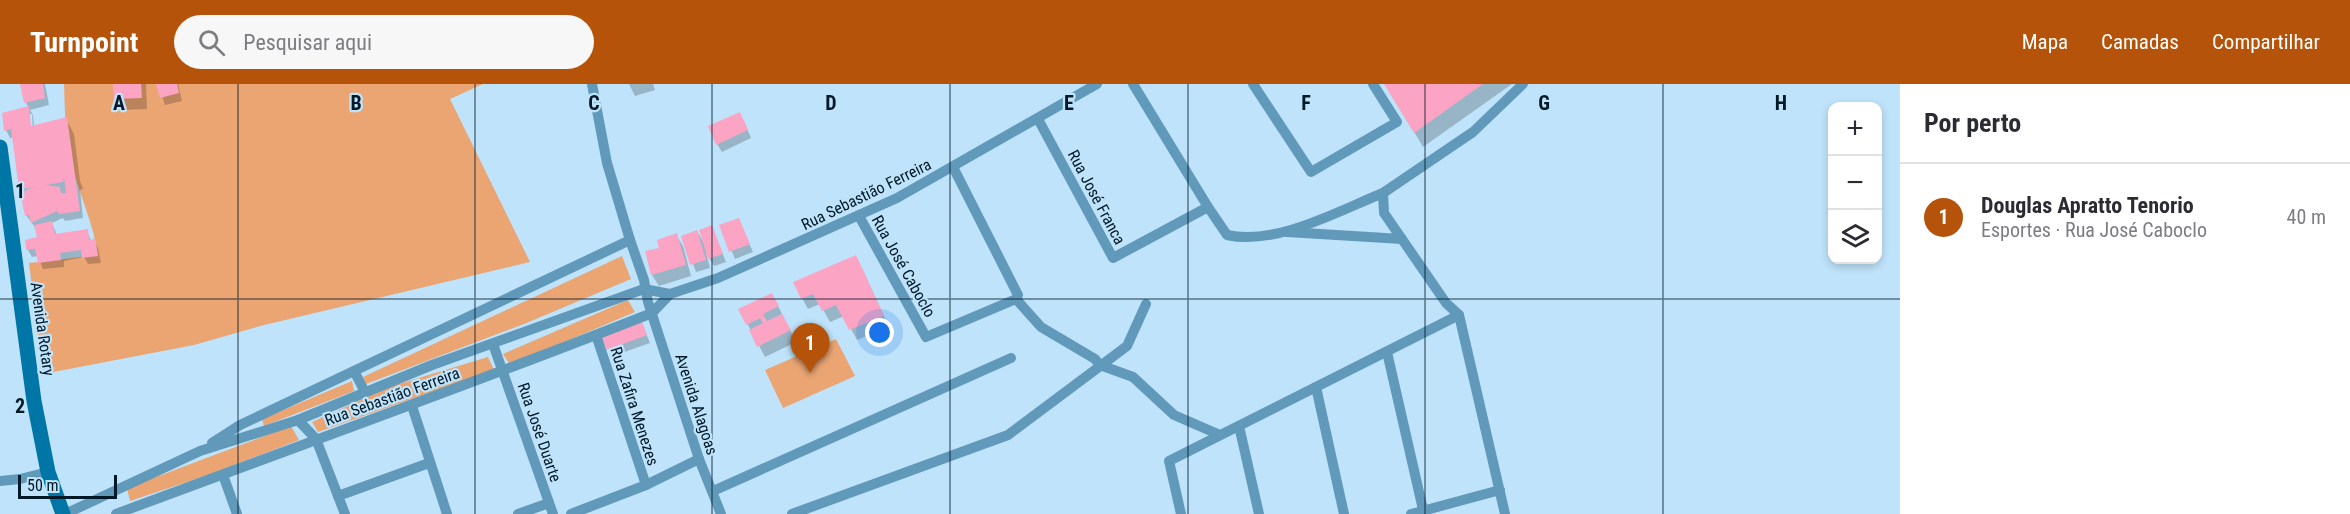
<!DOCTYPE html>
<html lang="pt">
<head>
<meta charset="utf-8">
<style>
  body { margin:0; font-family:"Roboto Condensed",sans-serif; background:#f7f7f7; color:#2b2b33 }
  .controls { position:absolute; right:18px; top:18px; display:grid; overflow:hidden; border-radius:12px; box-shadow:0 3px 9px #0003 }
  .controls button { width:54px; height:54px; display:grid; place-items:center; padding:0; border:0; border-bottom:2px solid #e1e1e2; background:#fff; color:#2b2b33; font:30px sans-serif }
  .scale { position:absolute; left:18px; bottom:15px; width:99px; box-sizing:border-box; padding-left:6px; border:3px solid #011826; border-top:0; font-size:16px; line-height:21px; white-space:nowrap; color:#011826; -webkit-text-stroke:4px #bfe3fa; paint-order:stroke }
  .you { position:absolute; left:880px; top:249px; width:21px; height:21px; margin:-15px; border:4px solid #fff; border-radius:50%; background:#1a73e8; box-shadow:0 0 0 9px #1a73e833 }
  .badge { display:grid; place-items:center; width:39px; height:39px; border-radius:50%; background:#b45309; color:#fff; font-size:20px; font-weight:700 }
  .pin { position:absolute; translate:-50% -50px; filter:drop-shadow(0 2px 3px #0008) }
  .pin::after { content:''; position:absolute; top:32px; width:21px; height:18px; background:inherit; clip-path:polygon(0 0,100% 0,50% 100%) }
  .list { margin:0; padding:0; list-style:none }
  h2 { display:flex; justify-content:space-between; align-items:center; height:78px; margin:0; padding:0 24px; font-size:26px }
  h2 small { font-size:20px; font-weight:400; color:#7c7c81 }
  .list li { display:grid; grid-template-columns:39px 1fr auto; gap:18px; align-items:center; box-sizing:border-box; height:108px; padding:0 24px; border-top:2px solid #e1e1e2 }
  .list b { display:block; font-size:22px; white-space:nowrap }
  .list p { margin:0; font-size:20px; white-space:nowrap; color:#7c7c81 }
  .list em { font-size:20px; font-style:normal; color:#7c7c81 }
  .icon { flex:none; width:33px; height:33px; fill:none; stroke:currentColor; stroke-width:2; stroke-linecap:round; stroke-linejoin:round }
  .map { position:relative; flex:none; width:1900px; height:430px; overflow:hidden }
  header { display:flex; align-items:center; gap:36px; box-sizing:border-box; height:84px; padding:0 30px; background:#b45309; color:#fff }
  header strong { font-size:28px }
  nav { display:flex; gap:33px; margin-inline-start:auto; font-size:21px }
  .search { width:420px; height:54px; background:#f7f7f7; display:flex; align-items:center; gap:15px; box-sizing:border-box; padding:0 21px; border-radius:33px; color:#7c7c81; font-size:22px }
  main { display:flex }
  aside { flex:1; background:#fff }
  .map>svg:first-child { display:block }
  .green { fill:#eaa573 }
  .shadow { fill:#0003; fill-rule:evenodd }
  .building { fill:#fba4c4; fill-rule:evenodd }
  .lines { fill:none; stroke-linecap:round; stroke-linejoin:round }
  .minor { stroke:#6199ba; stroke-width:10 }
  .secondary { stroke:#0076a7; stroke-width:15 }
  .grid { fill:none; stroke:#011826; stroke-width:1.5; stroke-opacity:0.55 }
  .labels { text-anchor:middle; stroke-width:4.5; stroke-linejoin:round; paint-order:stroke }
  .street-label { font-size:16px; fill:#011826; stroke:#bfe3fa }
  .grid-label { font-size:20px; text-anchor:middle; font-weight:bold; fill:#011826; stroke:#bfe3fa; stroke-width:4.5; stroke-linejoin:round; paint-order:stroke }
</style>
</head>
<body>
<header>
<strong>Turnpoint</strong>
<div class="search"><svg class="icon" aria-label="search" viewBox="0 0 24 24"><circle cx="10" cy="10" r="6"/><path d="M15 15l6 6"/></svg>Pesquisar aqui</div>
<nav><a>Mapa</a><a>Camadas</a><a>Compartilhar</a></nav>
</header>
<main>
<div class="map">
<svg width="1900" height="430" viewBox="0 0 1900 430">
  <rect width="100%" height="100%" fill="#bfe3fa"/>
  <!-- green -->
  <g class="green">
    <path d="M64,0H483L450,15L530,178L260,242L194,261L43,290L29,179L98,171C93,139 81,114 72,83C65,56 65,27 64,0Z"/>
    <path d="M622,172L631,195L524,240L366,300L363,293Z"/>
    <path d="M628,216L635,228L510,281L503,270Z"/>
    <path d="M836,255L855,292L783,324L765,286Z"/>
    <path d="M488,273L494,286L318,348L312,338L392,302Z"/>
    <path d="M352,297L354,307L264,342L262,335Z"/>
    <path d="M291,342L299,356L211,390L130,417L127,404Z"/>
  </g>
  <!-- shadow -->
  <g class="shadow">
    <path d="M21,0H45L49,21L30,26L33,31L34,42L66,35L74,50L80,97L83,105L80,106L83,134L65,137L63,134L52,139L57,151L87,147L91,157H94L98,164L101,179L88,180L84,173L64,177V183L43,185L38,172L32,173L28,166L27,157L38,155L37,146L26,131L25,111L21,104L14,53L10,54L6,46L28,24ZM29,30H32L33,48H30Z"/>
    <path d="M115,0H146L147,25L122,26L115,15Z"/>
    <path d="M158,0H178L182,17L165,21Z"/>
    <path d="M629,0H653L655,6L635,12Z"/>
    <path d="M1386,0H1512L1423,63Z"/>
    <path d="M744,37L751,54L722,68L717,60Z"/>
    <path d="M721,142L742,143L753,168L735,175Z"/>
    <path d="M712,143L726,178L714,182L706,169L710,184L696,188L683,153L697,147L703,158Z"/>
    <path d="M676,151L683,162L691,192L659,202L652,191L660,165Z"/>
    <path d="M862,184L889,243L857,256L844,232L830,238L820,220L808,225L802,214Z"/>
    <path d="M778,222L796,258L765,273L740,226Z"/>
    <path d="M645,247L650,259L613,272L609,265Z"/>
  </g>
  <!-- building -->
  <g class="building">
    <path d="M20,0H43L45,14L24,19Z"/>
    <path d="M113,0H141L142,14L114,15Z"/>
    <path d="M156,0H177L179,9L160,14Z"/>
    <path d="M1384,0H1483L1414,49Z"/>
    <path d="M29,22L31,42L67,33L80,127L59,130L57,127L31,139L29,131L25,132L21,113L27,105L38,103L19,105L11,45L4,47L2,29ZM64,94L66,109H61L60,103L46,101L63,98Z"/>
    <path d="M740,28L748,46L716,61L708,42Z"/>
    <path d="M739,134L750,160L729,168L719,141Z"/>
    <path d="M52,137L55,150L88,145L89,156L95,155L98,172L82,174L81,166L60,169L61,176L38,179L35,165L26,166L25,156L37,153L34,141Z"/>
    <path d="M712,141L723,170L708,175L699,146Z"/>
    <path d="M697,146L706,176L690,181L681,152Z"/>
    <path d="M677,149L686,181L651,191L645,167L659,164L657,156Z"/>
    <path d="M856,171L884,232L849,246L836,221L822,227L813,210L801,215L793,198Z"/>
    <path d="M772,209L779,222L763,230L767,237L782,230L791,246L757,263L749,246L763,239L760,234L746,241L738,225Z"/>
    <path d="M642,238L647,251L607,266L601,253Z"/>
  </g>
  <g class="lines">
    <!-- minor -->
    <g class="minor">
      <path d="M592,0L607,79L630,156L644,196L648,218L699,375L721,430"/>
      <path d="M1133,0L1208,123L1227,151C1276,162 1338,127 1383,109"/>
      <path d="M1253,0L1311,88L1397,38L1373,0"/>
      <path d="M1038,35L1113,174L1208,123"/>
      <path d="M859,132L926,253L1016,215L1018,211L953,83"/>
      <path d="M1287,148L1402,155"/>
      <path d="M1016,215L1041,243L1095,275L1100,281L1133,293L1174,331L1220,351"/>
      <path d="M596,251L646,401"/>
      <path d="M493,260L553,430"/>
      <path d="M1387,268L1424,430"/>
      <path d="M354,287L365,308"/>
      <path d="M1316,303L1344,430"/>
      <path d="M412,322L447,430"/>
      <path d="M298,336L316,355L345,430"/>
      <path d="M1239,342L1259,430"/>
      <path d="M212,359L240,341L630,156"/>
      <path d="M223,391L237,430"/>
      <path d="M0,397L20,395L48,388"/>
      <path d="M713,407L1011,274"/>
      <path d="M338,412L429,379"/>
      <path d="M65,430L200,367L298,336L432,281L644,205L670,210"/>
      <path d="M116,430C295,363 475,299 652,229L670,210L718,194L897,114L1097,0"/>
      <path d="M518,430L549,419"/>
      <path d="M571,430L646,401L699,375"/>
      <path d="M792,430L1008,351L1127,262L1146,220"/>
      <path d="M1181,430L1169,377L1459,231"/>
      <path d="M1411,430L1500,406"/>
      <path d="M1505,430L1459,231L1446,219L1384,129L1383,109L1473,48L1523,0"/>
    </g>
    <!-- secondary -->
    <path class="secondary" d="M0,63L34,317L48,388L63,430"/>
  </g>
  <!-- grid -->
  <path class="grid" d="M238,0V430M475,0V430M712,0V430M950,0V430M1188,0V430M1425,0V430M1663,0V430M0,215H1900"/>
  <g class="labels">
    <!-- street labels -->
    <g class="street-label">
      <text transform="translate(866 110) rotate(-26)" y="6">Rua Sebastião Ferreira</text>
      <text transform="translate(1097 113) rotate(62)" y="6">Rua José Franca</text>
      <text transform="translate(904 182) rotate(61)" y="6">Rua José Caboclo</text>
      <text transform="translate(43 245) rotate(82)" y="6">Avenida Rotary</text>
      <text transform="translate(392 312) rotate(-20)" y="6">Rua Sebastião Ferreira</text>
      <text transform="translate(697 320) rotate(72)" y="6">Avenida Alagoas</text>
      <text transform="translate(635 322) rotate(72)" y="6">Rua Zafira Menezes</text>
      <text transform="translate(540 348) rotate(71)" y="6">Rua José Duarte</text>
    </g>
  </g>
  <g class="grid-label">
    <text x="119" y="26">A</text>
    <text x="356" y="26">B</text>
    <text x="594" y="26">C</text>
    <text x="831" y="26">D</text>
    <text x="1069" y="26">E</text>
    <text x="1306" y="26">F</text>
    <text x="1544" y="26">G</text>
    <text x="1781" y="26">H</text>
    <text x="20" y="114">1</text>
    <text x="20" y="329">2</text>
  </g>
</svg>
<div class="controls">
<button>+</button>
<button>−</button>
<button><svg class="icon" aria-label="layers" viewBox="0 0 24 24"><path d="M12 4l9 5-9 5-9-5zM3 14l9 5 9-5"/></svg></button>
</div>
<div class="scale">50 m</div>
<div class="you"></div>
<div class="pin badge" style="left:810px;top:289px">1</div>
</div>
<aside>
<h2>Por perto<small></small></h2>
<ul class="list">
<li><span class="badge">1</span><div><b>Douglas Apratto Tenorio</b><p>Esportes · Rua José Caboclo</p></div><em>40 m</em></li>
</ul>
</aside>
</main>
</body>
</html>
